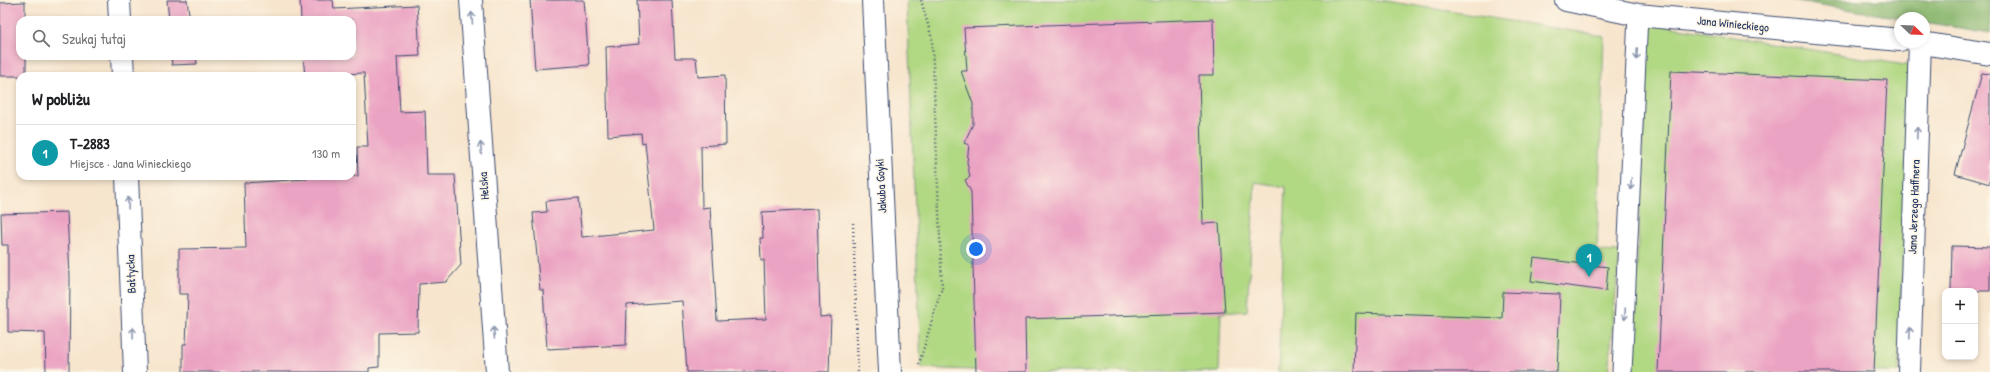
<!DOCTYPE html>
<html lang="pl">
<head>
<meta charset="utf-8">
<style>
  body { margin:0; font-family:"Patrick Hand",sans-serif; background:#f6f6f6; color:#202124 }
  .controls { position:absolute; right:12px; bottom:12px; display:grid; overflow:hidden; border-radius:8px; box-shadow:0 2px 6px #0003 }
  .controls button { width:36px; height:36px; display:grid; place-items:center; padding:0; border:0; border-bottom:1px solid #e0e0e0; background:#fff; color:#202124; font:20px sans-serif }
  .compass { position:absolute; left:1894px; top:12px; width:36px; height:36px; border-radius:50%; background:#fff; box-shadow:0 2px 6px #0003; rotate:113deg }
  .you { position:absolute; left:976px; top:249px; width:14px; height:14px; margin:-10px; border:3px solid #fff; border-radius:50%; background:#1a73e8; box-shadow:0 0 0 6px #1a73e833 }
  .badge { display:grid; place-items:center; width:26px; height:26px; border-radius:50%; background:#db2777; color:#fff; font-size:13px; font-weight:700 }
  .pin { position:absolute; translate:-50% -33px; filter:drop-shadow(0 1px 2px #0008) }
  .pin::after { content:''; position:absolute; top:21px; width:14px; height:12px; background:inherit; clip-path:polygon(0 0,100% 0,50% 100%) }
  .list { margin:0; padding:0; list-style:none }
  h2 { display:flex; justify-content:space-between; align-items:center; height:52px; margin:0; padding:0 16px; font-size:17px }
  h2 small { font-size:13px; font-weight:400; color:#757577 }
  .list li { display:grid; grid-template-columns:26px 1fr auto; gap:12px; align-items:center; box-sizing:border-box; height:56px; padding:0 16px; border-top:1px solid #e0e0e0 }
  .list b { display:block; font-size:15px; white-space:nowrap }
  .list p { margin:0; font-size:13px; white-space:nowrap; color:#757577 }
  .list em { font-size:13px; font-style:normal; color:#757577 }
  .icon { flex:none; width:22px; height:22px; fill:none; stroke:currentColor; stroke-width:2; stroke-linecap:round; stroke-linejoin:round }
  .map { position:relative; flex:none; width:1990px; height:372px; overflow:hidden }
  .search { position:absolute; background:#fff; box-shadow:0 2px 6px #0003; left:16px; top:16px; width:340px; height:44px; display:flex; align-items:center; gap:10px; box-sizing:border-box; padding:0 14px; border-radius:12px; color:#757577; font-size:15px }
  .panel { position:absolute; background:#fff; box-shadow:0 2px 6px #0003; left:16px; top:72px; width:340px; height:108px; border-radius:12px }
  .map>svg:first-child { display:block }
  .green { fill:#b1d883; stroke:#668470 }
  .forest { fill:#8cb871; stroke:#547468 }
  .building { fill:#eba3c3 }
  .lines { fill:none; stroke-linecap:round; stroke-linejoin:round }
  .service-casing { stroke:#3c4a6f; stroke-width:21 }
  .minor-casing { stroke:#3c4a6f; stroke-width:24 }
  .path { stroke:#3c4a6f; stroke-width:2.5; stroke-dasharray:1 3; stroke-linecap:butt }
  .service { stroke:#fff; stroke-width:19 }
  .minor { stroke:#fff; stroke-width:22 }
  .oneway { stroke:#8d97ae }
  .labels { text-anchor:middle; stroke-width:3; stroke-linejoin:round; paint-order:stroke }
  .street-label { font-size:12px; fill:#1b2f5e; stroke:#fcf5e5 }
</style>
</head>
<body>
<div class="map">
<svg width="1990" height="372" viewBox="0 0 1990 372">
  <rect width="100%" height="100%" fill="#fcf5e5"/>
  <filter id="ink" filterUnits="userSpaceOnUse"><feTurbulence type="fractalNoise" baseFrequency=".025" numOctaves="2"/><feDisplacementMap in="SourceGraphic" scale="8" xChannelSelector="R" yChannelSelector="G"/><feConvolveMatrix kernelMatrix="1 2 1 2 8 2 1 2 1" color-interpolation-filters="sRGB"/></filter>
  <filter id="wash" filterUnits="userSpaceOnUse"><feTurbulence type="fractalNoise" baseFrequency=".012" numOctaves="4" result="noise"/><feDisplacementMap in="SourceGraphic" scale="16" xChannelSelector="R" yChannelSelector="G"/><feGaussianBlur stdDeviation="0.9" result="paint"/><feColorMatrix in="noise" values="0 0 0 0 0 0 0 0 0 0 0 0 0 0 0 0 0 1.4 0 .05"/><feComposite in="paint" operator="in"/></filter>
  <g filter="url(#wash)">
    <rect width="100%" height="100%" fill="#f7e5cd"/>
    <!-- green -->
    <g class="green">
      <path d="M907,0H1379L1604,36L1597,251L1620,252L1608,372H1278L1286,187L1255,182L1247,311L1221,313L1219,372H1025L921,368Z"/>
      <path d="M1648,23L1911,66L1899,372H1632Z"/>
    </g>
    <!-- forest -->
    <path class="forest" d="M1791,0H1990V33L1924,22V18H1900Z"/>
    <g id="blocks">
      <!-- building -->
      <g class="building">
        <path d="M167,0H187L190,20H169Z"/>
        <path d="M300,0H333L334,9L417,5L420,56L397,57L400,112L425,111L427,175H455L461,265L446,282L419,284L418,332L379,333V367L369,368V372H183V344H186L188,294H179V249L246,248L244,183L307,179L306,176H358L357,147H368L364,73L305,76L303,56H352V20H301Z"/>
        <path d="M530,0H584L589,65L535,69Z"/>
        <path d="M637,0H672L675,58H696L698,77L725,75L726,144L701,146L702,208L710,207L717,321L766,319L764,260H761L760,238H763L762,212L817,209L820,317L831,316L829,372H687L682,301L627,305L626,345L547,349L543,290H540L533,213L547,212L546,201L578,198L582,237L654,230L645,142L642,143L641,133L608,136L606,47L639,44Z"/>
        <path d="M25,2V20H20V56H26V76H0V3Z"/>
        <path d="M1213,19L1214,75H1199L1203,224L1219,223L1225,312L1025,319L1026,372H976L971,192L965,180L970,177L967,162L969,145L964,143L973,124V104L961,71H967L964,28Z"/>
        <path d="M171,56H196L197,64L172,65Z"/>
        <path d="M1671,71L1887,80L1874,372H1658Z"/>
        <path d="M1982,73L1990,74V184L1955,174Z"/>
        <path d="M67,212L70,277L69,372H46L45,333L8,332V245H2L1,214Z"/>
        <path d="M1952,246L1990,247V291H1951Z"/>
        <path d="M1534,258L1608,267L1606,291L1531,281Z"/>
        <path d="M1503,292L1560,294L1557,372H1354L1356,313L1502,318Z"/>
      </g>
    </g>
  </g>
  <g filter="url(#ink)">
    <use href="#blocks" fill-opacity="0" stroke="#3c4a6f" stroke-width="1"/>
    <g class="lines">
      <defs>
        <path id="service" d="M1622,372L1638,15"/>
        <g id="minor">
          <path d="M119,0L120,20"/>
          <path d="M471,0L497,372"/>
          <path d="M873,0L890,372"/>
          <path d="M1566,0L1638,15L1900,40"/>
          <path d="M1916,42L1990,54"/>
          <path d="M122,56L123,76"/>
          <path d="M127,176L135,372"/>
          <path d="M1909,372L1920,42"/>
        </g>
      </defs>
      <!-- service casing -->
      <use href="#service" class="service-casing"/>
      <!-- minor casing -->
      <use href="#minor" class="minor-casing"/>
      <!-- path -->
      <g class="path">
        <path d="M853,223L858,372"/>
        <path d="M919,364L942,287L932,39L921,0"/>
      </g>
      <!-- service -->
      <use href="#service" class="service"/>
      <!-- minor -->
      <use href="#minor" class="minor"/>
    </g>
    <!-- one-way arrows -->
    <defs><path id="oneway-shaft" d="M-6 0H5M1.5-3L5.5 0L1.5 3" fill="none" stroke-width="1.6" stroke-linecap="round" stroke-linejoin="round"/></defs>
    <g class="oneway">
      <use href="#oneway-shaft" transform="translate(472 18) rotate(-94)"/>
      <use href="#oneway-shaft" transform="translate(1637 54) rotate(93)"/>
      <use href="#oneway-shaft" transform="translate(1917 133) rotate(-88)"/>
      <use href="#oneway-shaft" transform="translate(481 148) rotate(-94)"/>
      <use href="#oneway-shaft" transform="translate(1631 184) rotate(93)"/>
      <use href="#oneway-shaft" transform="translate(128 203) rotate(-92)"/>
      <use href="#oneway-shaft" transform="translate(1625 314) rotate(93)"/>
      <use href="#oneway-shaft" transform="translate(133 333) rotate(-92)"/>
      <use href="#oneway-shaft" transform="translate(494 333) rotate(-94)"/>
      <use href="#oneway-shaft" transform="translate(1910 333) rotate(-88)"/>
    </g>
  </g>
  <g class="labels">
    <!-- street labels -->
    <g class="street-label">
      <text transform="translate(1733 24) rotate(6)" y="4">Jana Winieckiego</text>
      <text transform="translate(484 186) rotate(-94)" y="4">Helska</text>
      <text transform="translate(881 186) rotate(-93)" y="4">Jakuba Goyki</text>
      <text transform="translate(1914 207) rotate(-88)" y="4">Jana Jerzego Haffnera</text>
      <text transform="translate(131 274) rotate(-92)" y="4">Bałtycka</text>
    </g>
  </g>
</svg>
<div class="controls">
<button>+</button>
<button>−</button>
</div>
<svg class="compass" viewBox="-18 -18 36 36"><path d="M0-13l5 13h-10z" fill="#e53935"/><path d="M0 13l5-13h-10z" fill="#757577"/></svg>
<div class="you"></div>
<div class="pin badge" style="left:1589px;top:277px;background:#0f9aa8">1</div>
<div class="search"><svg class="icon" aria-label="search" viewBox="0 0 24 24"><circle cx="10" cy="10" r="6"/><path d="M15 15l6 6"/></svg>Szukaj tutaj</div>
<section class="panel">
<h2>W pobliżu<small></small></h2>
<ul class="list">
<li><span class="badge" style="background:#0f9aa8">1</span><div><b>T-2883</b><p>Miejsce · Jana Winieckiego</p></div><em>130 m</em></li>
</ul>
</section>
</div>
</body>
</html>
